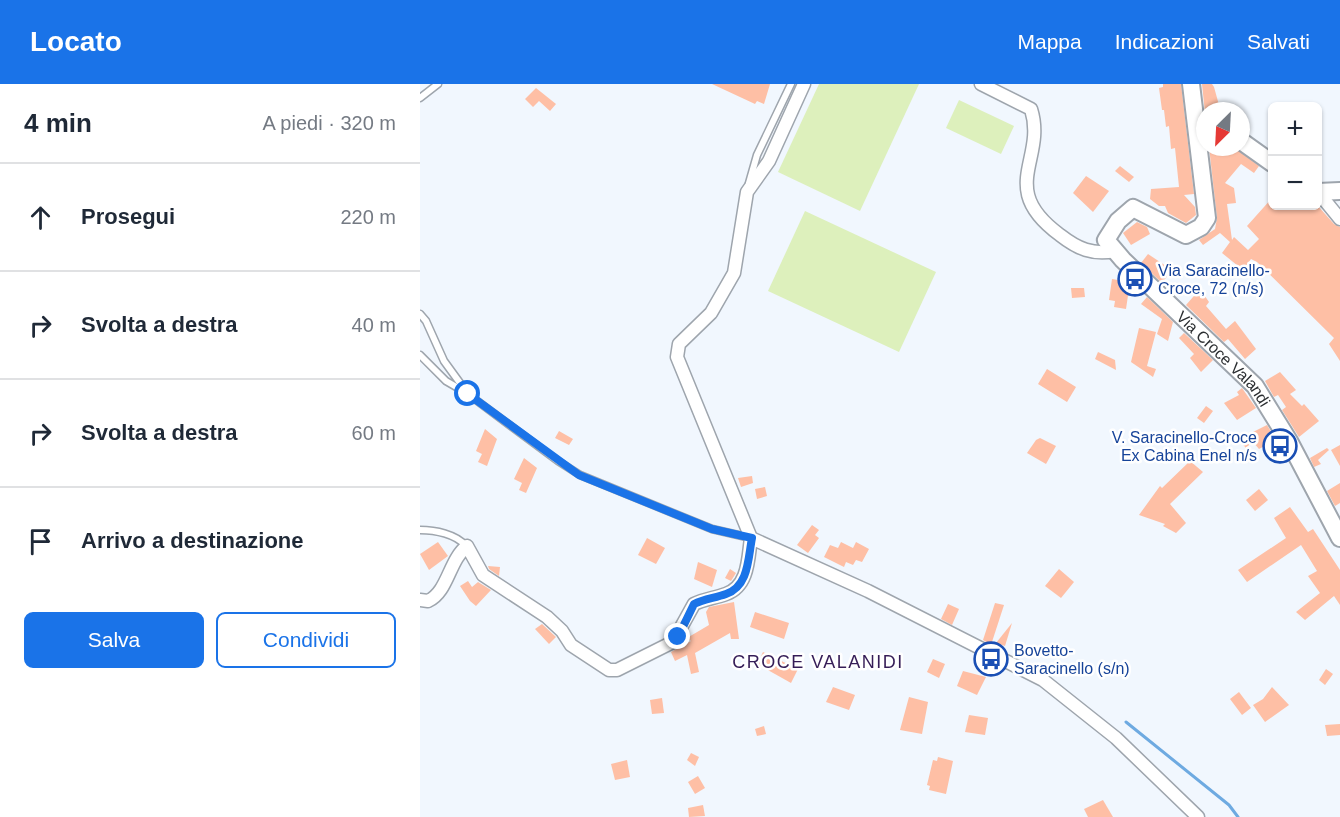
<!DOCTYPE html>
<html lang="it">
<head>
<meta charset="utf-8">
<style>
  body { margin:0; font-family:Helvetica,sans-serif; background:#f2f2f3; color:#1f2937 }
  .controls { position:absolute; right:18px; top:18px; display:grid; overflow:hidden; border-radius:9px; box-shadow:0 2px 4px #0004 }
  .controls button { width:54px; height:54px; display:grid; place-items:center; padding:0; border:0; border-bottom:2px solid #e0e1e3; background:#fff; color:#1f2937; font:30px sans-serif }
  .compass { position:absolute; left:776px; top:18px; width:54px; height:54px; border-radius:50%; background:#fff; box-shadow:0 2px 4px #0004; rotate:204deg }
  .stop { position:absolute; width:18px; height:18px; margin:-14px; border:4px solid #1a73e8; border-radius:50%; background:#fff }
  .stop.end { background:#1a73e8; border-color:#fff; box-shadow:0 2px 6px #0008 }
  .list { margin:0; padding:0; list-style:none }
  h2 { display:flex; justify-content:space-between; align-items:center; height:78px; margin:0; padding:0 24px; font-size:26px }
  h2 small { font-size:20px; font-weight:400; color:#747a83 }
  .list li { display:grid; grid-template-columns:39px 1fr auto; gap:18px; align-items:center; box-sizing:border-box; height:108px; padding:0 24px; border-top:2px solid #e0e1e3 }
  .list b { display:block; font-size:22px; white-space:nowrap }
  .list em { font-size:20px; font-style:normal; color:#747a83 }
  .actions { display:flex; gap:12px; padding:18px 24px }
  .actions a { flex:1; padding:14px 0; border:2px solid #1a73e8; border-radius:9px; text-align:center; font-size:21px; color:#1a73e8 }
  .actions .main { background:#1a73e8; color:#fff }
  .icon { flex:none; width:33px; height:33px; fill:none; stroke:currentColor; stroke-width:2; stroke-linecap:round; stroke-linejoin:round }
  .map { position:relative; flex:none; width:920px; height:733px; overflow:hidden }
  header { display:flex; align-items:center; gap:36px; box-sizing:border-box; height:84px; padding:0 30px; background:#1a73e8; color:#fff }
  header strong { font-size:28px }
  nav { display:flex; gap:33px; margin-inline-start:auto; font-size:21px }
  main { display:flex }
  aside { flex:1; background:#fff }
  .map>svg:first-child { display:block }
  .green { fill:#ddf0bc }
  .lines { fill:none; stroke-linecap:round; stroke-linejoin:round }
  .stream { stroke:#6eaae1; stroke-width:3 }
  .building { fill:#febfa5 }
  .lane-casing { stroke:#9ea5ad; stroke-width:9 }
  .street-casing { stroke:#9ea5ad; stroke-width:15 }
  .secondary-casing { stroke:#9ea5ad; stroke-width:20 }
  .lane { stroke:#fff; stroke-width:6 }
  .street { stroke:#fff; stroke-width:12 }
  .secondary { stroke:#fff; stroke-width:16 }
  .route { stroke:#1a73e8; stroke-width:8 }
  .labels { text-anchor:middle; stroke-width:5; stroke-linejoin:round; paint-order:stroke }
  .transit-label { font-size:16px; fill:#164399; stroke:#fff; text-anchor:start }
  .street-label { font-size:16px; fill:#2b2e31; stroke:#fff }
  .neighbourhood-label { font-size:18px; letter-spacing:1.5px; fill:#351d57; stroke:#fff }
</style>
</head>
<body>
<header>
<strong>Locato</strong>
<nav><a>Mappa</a><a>Indicazioni</a><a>Salvati</a></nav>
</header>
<main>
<aside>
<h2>4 min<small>A piedi · 320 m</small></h2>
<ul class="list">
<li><svg class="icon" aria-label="ahead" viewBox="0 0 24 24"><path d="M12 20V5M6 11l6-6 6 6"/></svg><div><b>Prosegui</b></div><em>220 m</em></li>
<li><svg class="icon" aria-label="right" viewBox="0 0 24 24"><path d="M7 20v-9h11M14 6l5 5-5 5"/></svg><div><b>Svolta a destra</b></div><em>40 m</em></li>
<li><svg class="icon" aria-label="right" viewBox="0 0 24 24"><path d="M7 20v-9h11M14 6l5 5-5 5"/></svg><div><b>Svolta a destra</b></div><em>60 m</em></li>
<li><svg class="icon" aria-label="arrive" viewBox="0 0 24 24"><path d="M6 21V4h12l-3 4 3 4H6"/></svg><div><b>Arrivo a destinazione</b></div></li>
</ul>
<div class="actions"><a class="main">Salva</a><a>Condividi</a></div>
</aside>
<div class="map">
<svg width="920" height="733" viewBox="0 0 920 733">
  <rect width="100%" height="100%" fill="#f1f7fe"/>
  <!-- green -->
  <g class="green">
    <path d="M399,0H499L440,127L358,88Z"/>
    <path d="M539,16L594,42L581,70L526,44Z"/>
    <path d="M385,127L516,188L479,268L348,207Z"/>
  </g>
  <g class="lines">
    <!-- stream -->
    <path class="stream" d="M706,638L809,721L818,733"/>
  </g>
  <!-- building -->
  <g class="building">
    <path d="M292,0H350L344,20L337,17L335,20Z"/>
    <path d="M743,0H761L774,110L764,111L775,123L776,131L766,139L748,129L745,122H739L730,115L731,105L759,103L755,64L751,65L749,42L746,43L744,26H742L739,4L743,3Z"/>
    <path d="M782,0H792L794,3L799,21L791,22L785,29Z"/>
    <path d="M116,4L136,20L130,27L119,17L113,23L105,15Z"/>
    <path d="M789,63H813L839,82L834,89L821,80L805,99L814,104L816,119L807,120L812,156L814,153L828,166L839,155L827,142L852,114V122H898L914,140L920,143V277L909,260L914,254L837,178L831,175L823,186L802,169L810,158L800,149L783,161L779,156L795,145L797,134Z"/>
    <path d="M700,82L714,93L709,98L695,87Z"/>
    <path d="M666,92L689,107L673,128L653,109Z"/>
    <path d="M717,138L727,143L730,150L711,161L703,149Z"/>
    <path d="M728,170L752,186L742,199L721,179Z"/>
    <path d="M692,195L710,198L706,225L694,223L695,217L689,216Z"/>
    <path d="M651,204H664L665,213L652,214Z"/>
    <path d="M780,205L789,218L786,222L806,245L815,237L836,265L825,275L808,255L804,258L766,221Z"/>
    <path d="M727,213L753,238L748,257L737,250L742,235L721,220Z"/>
    <path d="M719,244L736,248L727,282L736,285L733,293L711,278Z"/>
    <path d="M764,249L793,276L781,288L770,274L774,270L759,254Z"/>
    <path d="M678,268L695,276L696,286L675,275Z"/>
    <path d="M627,285L656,303L647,318L618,300Z"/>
    <path d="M860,288L876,306L870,310L882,322L884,320L899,337L879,353L862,326L866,323L858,311L854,313L845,297Z"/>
    <path d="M822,304L836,324L817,336L804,319L819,311L817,308Z"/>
    <path d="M786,322L793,327L784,339L777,334Z"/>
    <path d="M847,341L856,356L839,365L827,351Z"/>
    <path d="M65,345L77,355L67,382L58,378L62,370L56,367Z"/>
    <path d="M139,347L153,355L149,361L135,354Z"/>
    <path d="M825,352L832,358L826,364L818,355Z"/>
    <path d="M620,354L636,362L626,380L607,369L616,356Z"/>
    <path d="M920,361V382L911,366Z"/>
    <path d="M907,364L909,366L898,376L901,380L894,383L890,374Z"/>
    <path d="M104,374L117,384L106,409L99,406L102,399L94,395Z"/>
    <path d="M770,377L783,388L750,420L766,439L756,449L743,442L745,440L719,431L740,402L742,404Z"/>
    <path d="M332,392L333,399L321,403L318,394Z"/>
    <path d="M920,399V419L915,422L907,407Z"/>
    <path d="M345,403L347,412L337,415L335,405Z"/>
    <path d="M839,405L848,416L835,427L826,416Z"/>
    <path d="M870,423L888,448L893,445L920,486V521L914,512L885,536L876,528L900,509L888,492L897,487L881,461L827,498L818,486L866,454L854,434Z"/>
    <path d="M392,441L399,446L395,451L399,454L388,469L377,461Z"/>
    <path d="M227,454L245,464L236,480L218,471Z"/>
    <path d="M18,458L28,472L9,486L0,470Z"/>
    <path d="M421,458L433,464L436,458L449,465L442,478L436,476L433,481L426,478L424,483L404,473L410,461L418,464Z"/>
    <path d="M278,478L297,486L292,503L274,495Z"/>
    <path d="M68,482L80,483L79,492L69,485Z"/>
    <path d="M310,485L316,489L311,497L305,494Z"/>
    <path d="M639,485L654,498L641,514L625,502Z"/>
    <path d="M48,497L52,503L58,498L71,506L56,522L50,517L40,502Z"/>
    <path d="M314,518L319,555H311L310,549L275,569L279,588L271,590L267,571L255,577L251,568L271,557L267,554L289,541L286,528L289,523Z"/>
    <path d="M575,519L584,521L571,561L563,556Z"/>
    <path d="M528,520L539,525L532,541L521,535Z"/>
    <path d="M335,528L369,539L364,555L330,543Z"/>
    <path d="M592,539L585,562L576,559Z"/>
    <path d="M122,540L136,553L129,560L115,545Z"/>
    <path d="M343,568L378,585L371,599L337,580Z"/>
    <path d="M513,575L525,580L519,594L507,588Z"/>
    <path d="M906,585L913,590L905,601L899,596Z"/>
    <path d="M543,587L566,593L557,611L537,602Z"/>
    <path d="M413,603L435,611L429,626L406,618Z"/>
    <path d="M852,603L869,621L845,638L833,621L843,615Z"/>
    <path d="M819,608L831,624L822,631L810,615Z"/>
    <path d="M489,613L508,618L502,650L480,646Z"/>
    <path d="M242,614L244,629L232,630L230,616Z"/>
    <path d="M549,631L568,634L565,651L545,648Z"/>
    <path d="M920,640V651L907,652L905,641Z"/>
    <path d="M344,642L346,650L337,652L335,645Z"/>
    <path d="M271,669L279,673L275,682L267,676Z"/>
    <path d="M518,673L533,677L526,710L509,706L510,702L507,701L513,676L517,677Z"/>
    <path d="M207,676L210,693L195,696L191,680Z"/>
    <path d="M278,692L285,704L275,710L268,698Z"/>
    <path d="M683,716L693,733H668L664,725Z"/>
    <path d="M283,721L285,732L269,733L268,724Z"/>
  </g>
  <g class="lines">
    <defs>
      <g id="lane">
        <path d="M0,14L18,0"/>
        <path d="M329,99L337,71L371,0"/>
        <path d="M0,230L6,237L24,277L48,310L138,377L160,391L292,445L331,454"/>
        <path d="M0,271L26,297L45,308"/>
        <path d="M0,446C15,446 36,450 46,462"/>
      </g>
      <g id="street">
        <path d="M384,0L349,77L327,108L314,189L291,229L259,260L257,273L331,454L448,507L623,596L696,654L778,733"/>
        <path d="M561,0L611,25C627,76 576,104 640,151C658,165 672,171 695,167"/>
        <path d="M898,108L920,135"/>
        <path d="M0,516L8,517C28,508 29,476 47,462L63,491L127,533L142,547L151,561L189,586H197L253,558L274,520C284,515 295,514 306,510C329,502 328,474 331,454"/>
      </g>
      <g id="secondary">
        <path id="s1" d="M771,0L787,134L781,143L766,151L713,124L698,137L686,156L703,176L835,302L869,357L920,454"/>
        <path d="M821,57L852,79"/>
        <path d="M898,108L920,107"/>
      </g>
    </defs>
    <!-- lane casing -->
    <use href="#lane" class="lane-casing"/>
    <!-- street casing -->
    <use href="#street" class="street-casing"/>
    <!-- secondary casing -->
    <use href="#secondary" class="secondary-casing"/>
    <!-- lane -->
    <use href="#lane" class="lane"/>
    <!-- street -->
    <use href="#street" class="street"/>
    <!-- secondary -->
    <use href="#secondary" class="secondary"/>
  </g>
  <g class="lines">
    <!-- route -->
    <path class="route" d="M48,310L159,391L292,445L332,454C328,474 329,502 306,510C295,514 284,515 274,520L258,553"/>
  </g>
  <!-- icons -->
  <defs>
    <symbol id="bus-ring" viewBox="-11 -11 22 22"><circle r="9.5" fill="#fff" stroke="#1a4fb4" stroke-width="1.5"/><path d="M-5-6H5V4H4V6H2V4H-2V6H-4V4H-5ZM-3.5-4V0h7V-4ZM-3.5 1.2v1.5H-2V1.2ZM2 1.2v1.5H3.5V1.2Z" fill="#1a4fb4"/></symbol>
  </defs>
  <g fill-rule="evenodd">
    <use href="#bus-ring" x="696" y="176" width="38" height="38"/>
    <use href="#bus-ring" x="841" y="343" width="38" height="38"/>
    <use href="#bus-ring" x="552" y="556" width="38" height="38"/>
  </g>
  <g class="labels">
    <!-- transit labels -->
    <g class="transit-label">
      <text x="738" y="192">Via Saracinello-<tspan x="738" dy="18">Croce, 72 (n/s)</tspan></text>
      <text x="837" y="359" text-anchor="end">V. Saracinello-Croce<tspan x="837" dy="18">Ex Cabina Enel n/s</tspan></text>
      <text x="594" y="572">Bovetto-<tspan x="594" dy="18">Saracinello (s/n)</tspan></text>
    </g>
    <!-- street labels -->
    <g class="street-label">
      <text dy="6" stroke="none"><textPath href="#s1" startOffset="432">Via Croce Valandi</textPath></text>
    </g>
    <!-- neighbourhood labels -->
    <g class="neighbourhood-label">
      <text x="398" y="584">CROCE VALANIDI</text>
    </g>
  </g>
</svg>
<div class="controls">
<button>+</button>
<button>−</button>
</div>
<svg class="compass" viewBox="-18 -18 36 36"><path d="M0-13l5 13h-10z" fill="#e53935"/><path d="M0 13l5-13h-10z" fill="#747a83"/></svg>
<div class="stop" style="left:48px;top:310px"></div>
<div class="stop end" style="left:258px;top:553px"></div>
</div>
</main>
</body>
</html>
